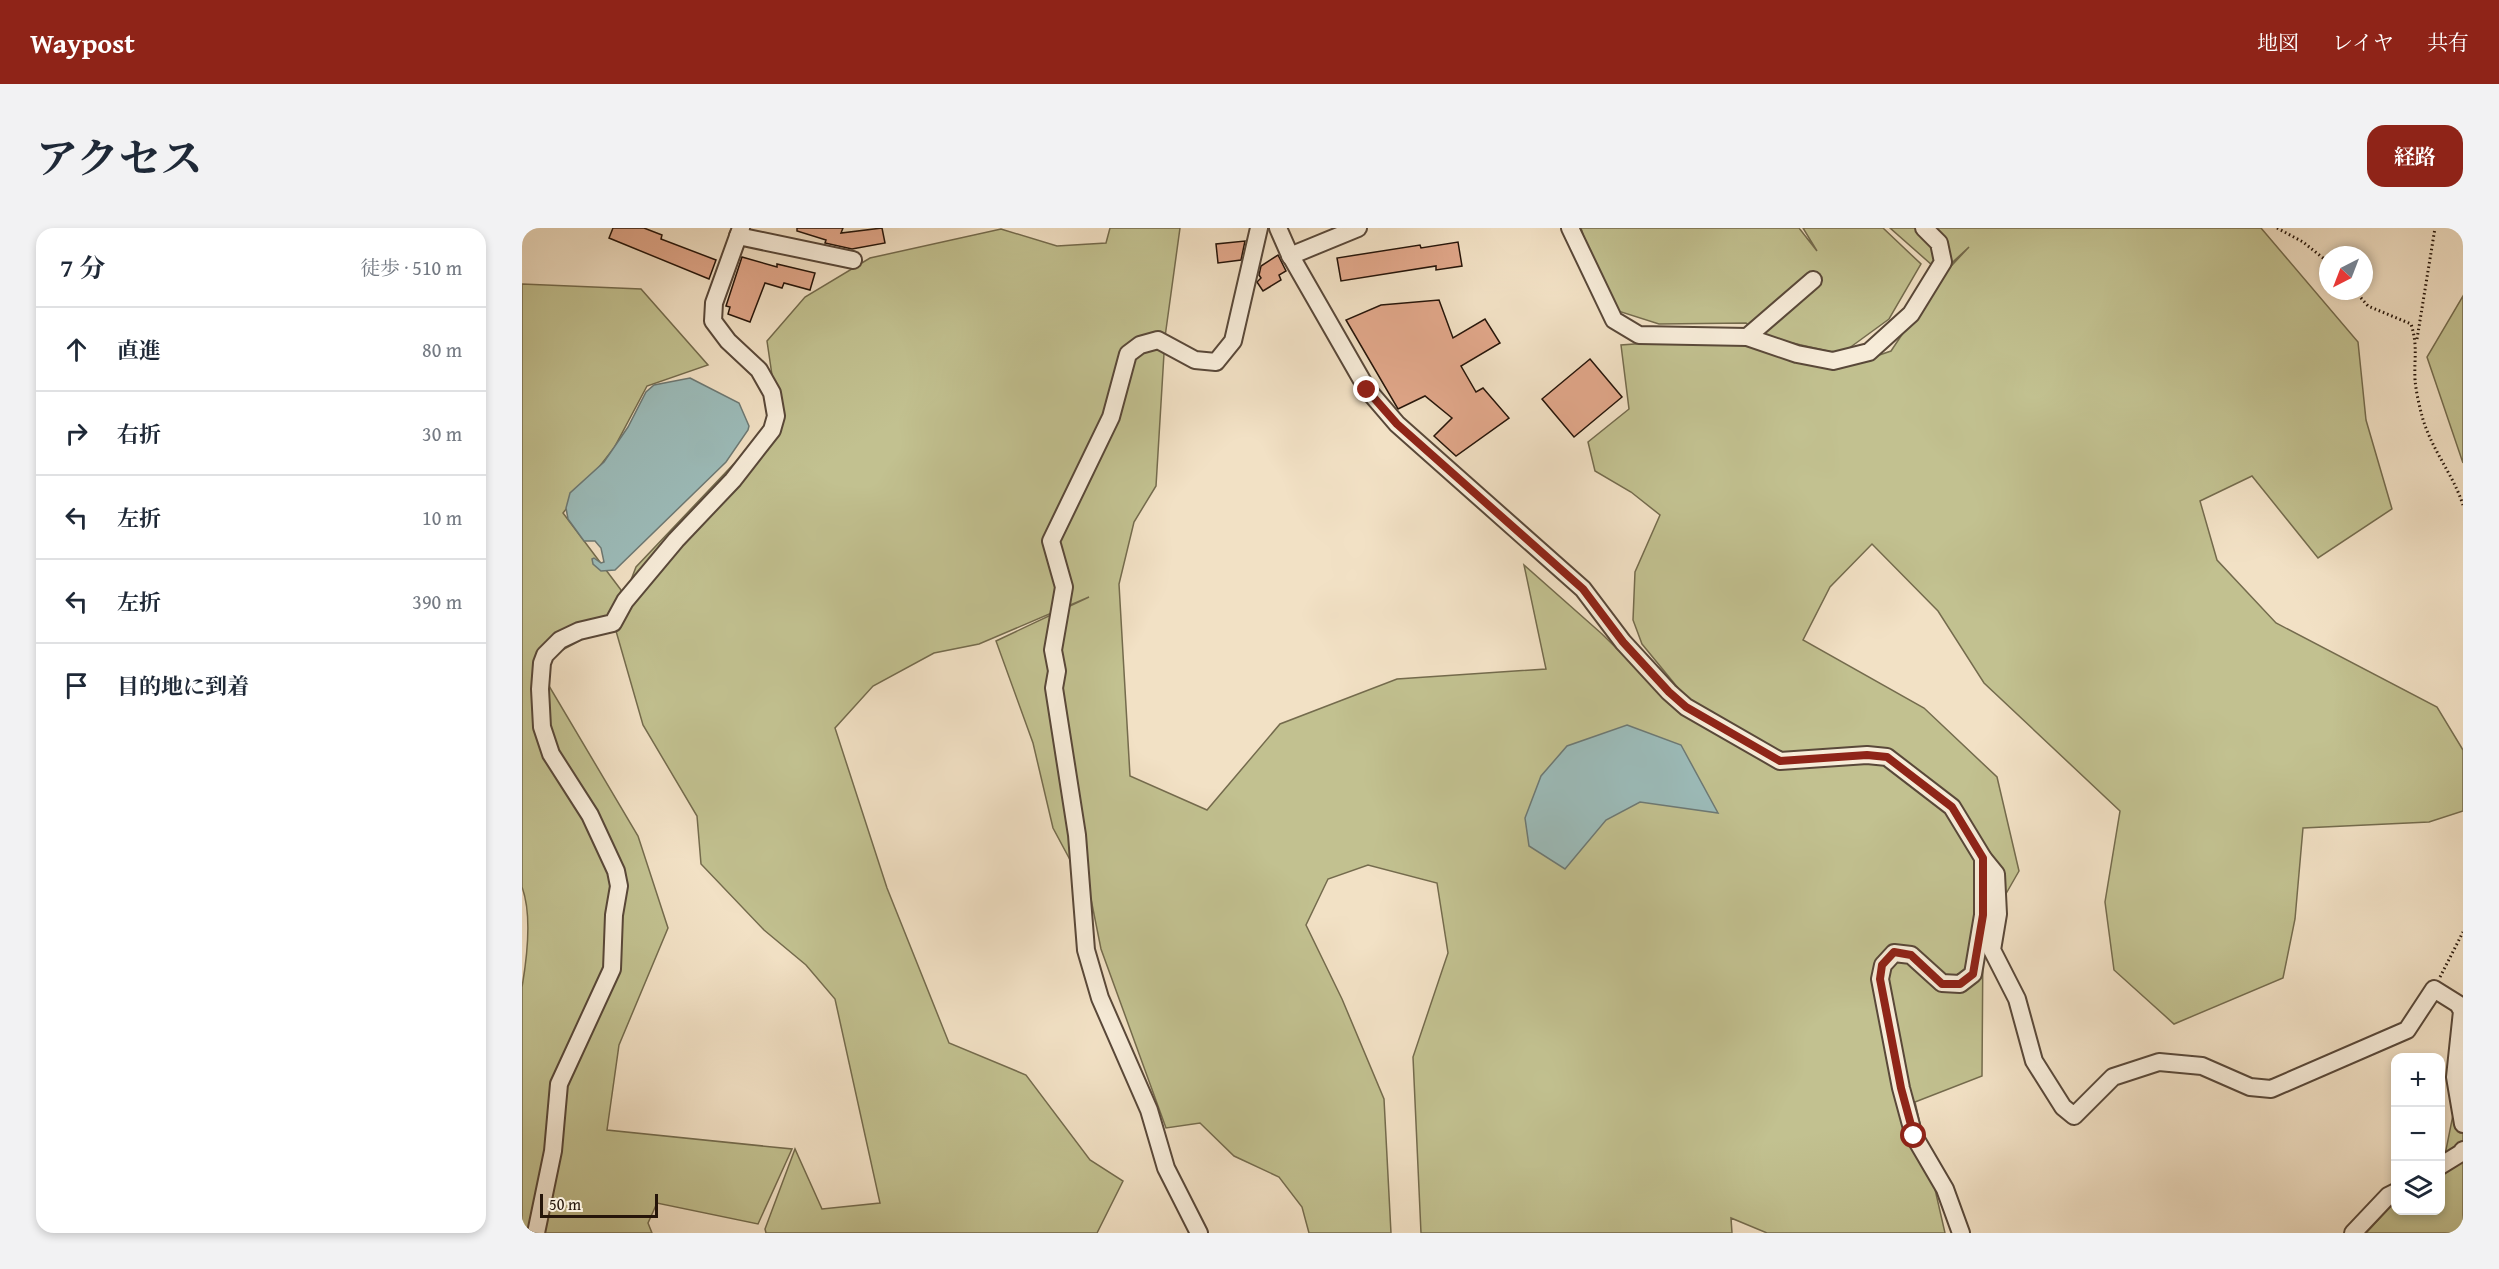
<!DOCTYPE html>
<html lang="ja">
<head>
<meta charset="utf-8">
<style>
  body { margin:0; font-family:"Gentium Book Plus","Noto Serif JP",serif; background:#f2f2f3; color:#1f2937 }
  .controls { position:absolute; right:18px; bottom:18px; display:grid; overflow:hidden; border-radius:12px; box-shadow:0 3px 9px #0003 }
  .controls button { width:54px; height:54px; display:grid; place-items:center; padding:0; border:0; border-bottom:2px solid #e0e1e3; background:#fff; color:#1f2937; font:30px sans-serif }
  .compass { position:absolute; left:1797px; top:18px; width:54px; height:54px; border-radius:50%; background:#fff; box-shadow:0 3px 9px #0003; rotate:222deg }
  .scale { position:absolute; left:18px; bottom:15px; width:118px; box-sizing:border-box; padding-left:6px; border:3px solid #26150a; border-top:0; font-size:16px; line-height:21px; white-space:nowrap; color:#26150a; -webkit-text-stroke:4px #f7ecd9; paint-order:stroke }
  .stop { position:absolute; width:18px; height:18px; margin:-14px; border:4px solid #8f2418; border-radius:50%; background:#fff }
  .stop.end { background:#8f2418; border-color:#fff; box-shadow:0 2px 6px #0008 }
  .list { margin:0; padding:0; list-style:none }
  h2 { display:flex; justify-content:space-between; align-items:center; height:78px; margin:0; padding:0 24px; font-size:26px }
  h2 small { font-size:20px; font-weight:400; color:#747a83 }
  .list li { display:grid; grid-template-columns:39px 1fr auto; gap:18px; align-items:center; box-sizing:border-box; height:84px; padding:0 24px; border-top:2px solid #e0e1e3 }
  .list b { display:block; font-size:22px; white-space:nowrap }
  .list em { font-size:20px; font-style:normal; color:#747a83 }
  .icon { flex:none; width:33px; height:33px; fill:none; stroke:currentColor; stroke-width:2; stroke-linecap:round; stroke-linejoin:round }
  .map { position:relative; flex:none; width:1941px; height:1005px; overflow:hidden; border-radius:18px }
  header { display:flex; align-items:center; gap:36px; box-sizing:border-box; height:84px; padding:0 30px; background:#8f2418; color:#fff }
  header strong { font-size:28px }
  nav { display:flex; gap:33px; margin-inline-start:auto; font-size:21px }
  .intro { display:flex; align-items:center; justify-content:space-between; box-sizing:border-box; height:144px; padding:0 36px }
  h1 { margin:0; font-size:42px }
  .button { padding:15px 27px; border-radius:18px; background:#8f2418; color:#fff; font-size:21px; font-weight:700 }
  main { display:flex; gap:36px; padding:0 36px }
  aside { flex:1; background:#fff; border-radius:18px; box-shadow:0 3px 9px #0003 }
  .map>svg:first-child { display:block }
  .green { fill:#c2c190; stroke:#746b4d; stroke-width:1.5 }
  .water { fill:#9cbcba; stroke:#6d7974; stroke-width:1.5 }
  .building { fill:#e1a78a; stroke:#26150a; stroke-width:1.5 }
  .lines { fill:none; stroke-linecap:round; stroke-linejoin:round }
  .minor-casing { stroke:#594839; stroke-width:20 }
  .path { stroke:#26150a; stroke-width:3; stroke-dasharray:1.5 3; stroke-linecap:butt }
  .minor { stroke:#f7ecd9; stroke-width:16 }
  .route { stroke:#8f2418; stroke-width:8 }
</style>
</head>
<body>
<header>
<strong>Waypost</strong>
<nav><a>地図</a><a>レイヤ</a><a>共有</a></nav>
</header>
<div class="intro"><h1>アクセス</h1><a class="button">経路</a></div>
<main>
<aside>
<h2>7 分<small>徒歩 · 510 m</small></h2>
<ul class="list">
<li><svg class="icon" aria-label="ahead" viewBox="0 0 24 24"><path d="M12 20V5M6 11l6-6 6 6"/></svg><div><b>直進</b></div><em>80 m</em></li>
<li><svg class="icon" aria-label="right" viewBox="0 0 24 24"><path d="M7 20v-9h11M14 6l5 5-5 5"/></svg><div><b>右折</b></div><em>30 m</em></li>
<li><svg class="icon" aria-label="left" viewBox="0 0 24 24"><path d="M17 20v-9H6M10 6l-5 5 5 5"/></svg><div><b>左折</b></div><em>10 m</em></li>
<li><svg class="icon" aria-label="left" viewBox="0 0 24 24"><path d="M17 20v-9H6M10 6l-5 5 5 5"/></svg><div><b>左折</b></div><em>390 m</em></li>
<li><svg class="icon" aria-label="arrive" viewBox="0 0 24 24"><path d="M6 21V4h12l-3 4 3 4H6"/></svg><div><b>目的地に到着</b></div></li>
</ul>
</aside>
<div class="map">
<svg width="1941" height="1005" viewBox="0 0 1941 1005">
  <rect width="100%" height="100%" fill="#f2e1c5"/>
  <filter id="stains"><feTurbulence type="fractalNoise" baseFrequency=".00333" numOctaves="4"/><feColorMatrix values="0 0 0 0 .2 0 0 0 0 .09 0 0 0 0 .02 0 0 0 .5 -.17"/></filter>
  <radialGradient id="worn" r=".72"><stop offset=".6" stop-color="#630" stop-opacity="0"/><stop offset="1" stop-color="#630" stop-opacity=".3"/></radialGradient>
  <!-- green -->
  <g class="green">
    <path d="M588,0H658L643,109L634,258L612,294L597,356L608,548L685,582L758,496L875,451L1024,441L1002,337L1080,406L1155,480L1165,471L1120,416L1111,392L1113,344L1138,287L1109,264L1073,243L1066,214L1107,181L1099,117L1196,110L1316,141L1369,123L1417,51L1447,19L1419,45L1368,0H1739L1836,114L1844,192L1870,281L1796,330L1730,248L1678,273L1695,332L1754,395L1915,479L1941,522V583L1907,594L1781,600L1773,691L1761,750L1652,796L1592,742L1583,674L1598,583L1462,455L1416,383L1350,316L1308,359L1281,412L1402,480L1475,549L1497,643L1461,706L1460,848L1393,874L1423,1005H1245L1209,990L1210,1005H899L891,829L926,725L915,655L846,637L806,651L784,697L820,771L862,871L869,1005H787L780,979L757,949L712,928L678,895L644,900L579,721L569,671L531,600L511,515L474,413L567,369L457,416L412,425L351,458L313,500L365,660L427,815L504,847L568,932L601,953L575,1005H244L243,1001L273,921L300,981L358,975L313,771L284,737L242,702L179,636L175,588L121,497L92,396L114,339L223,224L257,195L245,113L283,69L348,30L479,1L535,18L584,15Z"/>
    <path d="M1059,0H1277L1295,23L1281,0H1361L1399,36L1367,91L1319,126L1239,108L1224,95L1137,96L1096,83L1070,35Z"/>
    <path d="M0,56L119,61L186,137L125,158L92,220L41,285L99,362L91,395L14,436L116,608L146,700L97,817L85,902L270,921L236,996L135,975L126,995L130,1005H0V759C5,730 10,686 0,659Z"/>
    <path d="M1941,68V235L1905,129Z"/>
    <path d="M1941,837V1005H1844L1873,974L1874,982H1918L1919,928L1924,922Z"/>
  </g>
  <!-- water -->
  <g class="water">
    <path d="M168,150L217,175L227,198L226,202L204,234L93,342L79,343L71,336L70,331L72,330L79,335L82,334L79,320L73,313H62L46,291L44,280L48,265L82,234L106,199L124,164L132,157Z"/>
    <path d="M1105,497L1159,517L1196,585L1118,574L1084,592L1043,641L1007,618L1003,590L1019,548L1045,518Z"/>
  </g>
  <!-- building -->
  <g class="building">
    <path d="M91,0H122L140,7L139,11L194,32L187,51L87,10Z"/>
    <path d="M275,0H321L319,5L360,0L363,15L330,21L303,15L304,12L275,3Z"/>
    <path d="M723,13L719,32L696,35L694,16Z"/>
    <path d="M936,14L940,38L914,42V38L819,53L815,30L898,17L899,20Z"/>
    <path d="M756,27L764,43L757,47L759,52L741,63L735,54L739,50L737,47L739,38Z"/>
    <path d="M220,29L255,39V36L293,45L288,62L262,55L260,60L243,55L228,94L206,86L208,79L204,78Z"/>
    <path d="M917,72L931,110L963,91L978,115L939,138L954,164L961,160L987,190L934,228L912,208L930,190L903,168L876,181L824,92L859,77Z"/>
    <path d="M1068,131L1100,169L1052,209L1020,171Z"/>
  </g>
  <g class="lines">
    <defs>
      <g id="minor">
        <path d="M756,0L767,25L845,161L875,196L1061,361L1101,414L1147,464L1164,479L1258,533L1345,527L1365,529L1430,579L1461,630L1474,646L1476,686L1470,722L1495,771L1512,833L1541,879L1552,888L1591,849L1637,834L1680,838L1728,859L1749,861L1885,802L1912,761L1936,776L1940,783L1933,849L1941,896"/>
        <path d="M1048,0L1092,92L1117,107L1225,109L1275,126L1311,133L1347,124L1389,86L1421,34L1417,15L1402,0"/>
        <path d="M216,8L331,32"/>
        <path d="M768,28L836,0"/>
        <path d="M1225,109L1291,52"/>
        <path d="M1918,938L1939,925L1941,922"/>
        <path d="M14,1005L31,923L37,856L90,741L92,687L97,658L94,643L68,587L29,526L20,499L18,461L20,435L23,427L38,412L57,403L91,395L103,373L154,312L211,252L250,202L254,188L250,165L237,142L206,113L191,93L192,75L219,0"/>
        <path d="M677,1005L644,940L627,882L578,770L564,722L555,607L532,460L535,443L531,422L542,359L529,313L589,189L606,126L618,117L636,112L673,132L694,134L711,113L737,0"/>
        <path d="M1439,1005L1423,961L1392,908L1379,860L1358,751L1361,737L1372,725L1389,727L1420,755L1438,756L1451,746L1461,687V630"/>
        <path d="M1831,1005L1866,968L1874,964"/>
      </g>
    </defs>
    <!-- minor casing -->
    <use href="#minor" class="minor-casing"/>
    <!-- path -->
    <g class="path">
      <path d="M1755,0L1781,14L1806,34"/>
      <path d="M1833,63L1846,78L1889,96C1896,118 1892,130 1893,152C1894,163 1897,177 1900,188C1909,221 1931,246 1941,277"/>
      <path d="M1895,111L1913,0"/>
      <path d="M1918,749L1941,704"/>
    </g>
    <!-- minor -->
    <use href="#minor" class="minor"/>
  </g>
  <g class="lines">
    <!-- route -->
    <path class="route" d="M845,162L875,196L1061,361L1101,414L1147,464L1164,479L1258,533L1345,527L1365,529L1430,579L1461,630V687L1451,746L1438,756H1420L1389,727L1372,724L1360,737L1358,751L1379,860L1392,908"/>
  </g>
  <rect width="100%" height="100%" filter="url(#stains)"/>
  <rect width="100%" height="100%" fill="url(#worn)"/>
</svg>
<div class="controls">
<button>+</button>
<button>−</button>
<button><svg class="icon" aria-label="layers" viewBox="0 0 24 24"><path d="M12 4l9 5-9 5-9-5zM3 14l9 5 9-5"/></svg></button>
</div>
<svg class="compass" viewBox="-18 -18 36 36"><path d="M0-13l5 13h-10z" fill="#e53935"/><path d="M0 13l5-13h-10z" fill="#747a83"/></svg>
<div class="scale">50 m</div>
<div class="stop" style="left:1392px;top:908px"></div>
<div class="stop end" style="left:845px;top:162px"></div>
</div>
</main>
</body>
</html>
